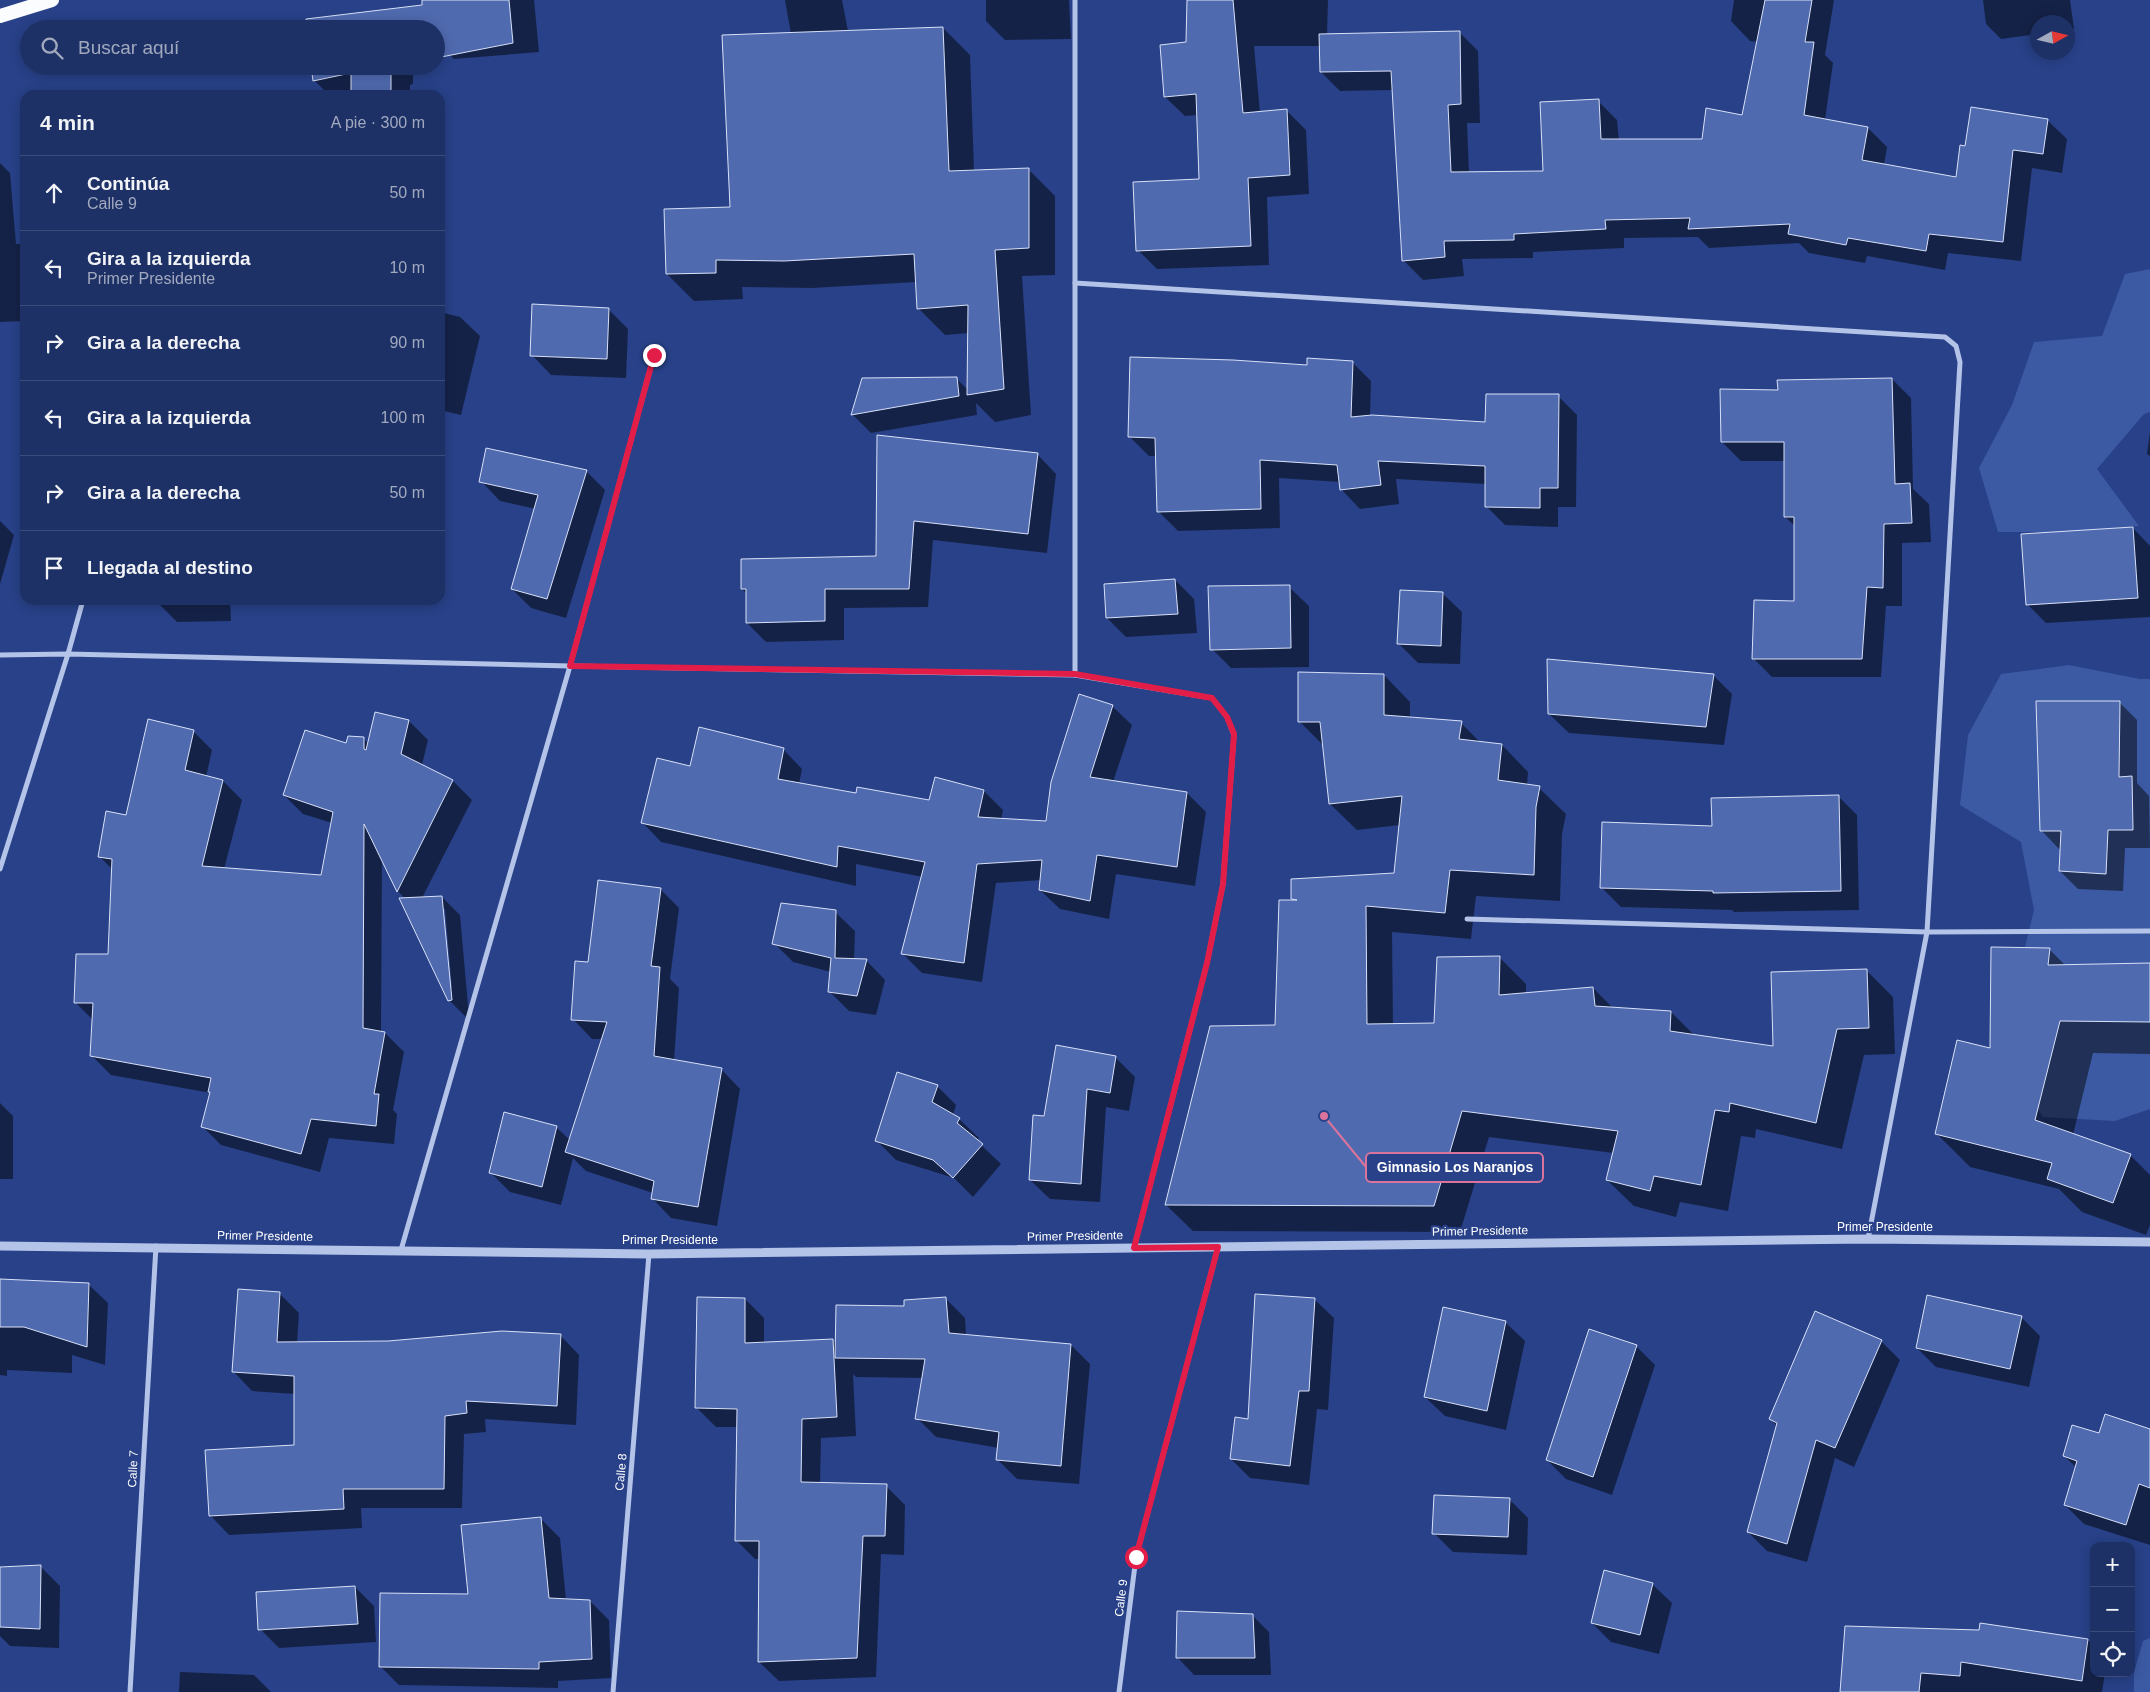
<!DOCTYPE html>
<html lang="es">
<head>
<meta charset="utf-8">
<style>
  body { margin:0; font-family:Helvetica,sans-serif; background:#26396c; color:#f1f3f6 }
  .controls { position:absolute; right:15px; bottom:15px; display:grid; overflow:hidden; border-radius:10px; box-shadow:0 2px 12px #0003 }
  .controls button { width:45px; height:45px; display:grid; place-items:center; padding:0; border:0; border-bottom:1px solid #3c4c7a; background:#1e3166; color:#f1f3f6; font:25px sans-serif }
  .compass { position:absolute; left:2030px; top:15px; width:45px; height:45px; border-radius:50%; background:#1e3166; box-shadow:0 2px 12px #0003; rotate:82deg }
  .stop { position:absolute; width:15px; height:15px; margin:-11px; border:4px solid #e11d48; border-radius:50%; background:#fff }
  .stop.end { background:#e11d48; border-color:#fff; box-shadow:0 1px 5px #0008 }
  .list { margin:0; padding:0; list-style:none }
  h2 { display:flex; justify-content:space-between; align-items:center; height:65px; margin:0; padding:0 20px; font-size:21px }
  h2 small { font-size:16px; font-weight:400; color:#a1a9bf }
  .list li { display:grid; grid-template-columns:32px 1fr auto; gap:15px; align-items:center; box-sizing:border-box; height:75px; padding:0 20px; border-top:1px solid #3c4c7a }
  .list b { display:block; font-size:19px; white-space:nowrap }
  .list p { margin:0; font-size:16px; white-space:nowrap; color:#a1a9bf }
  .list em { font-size:16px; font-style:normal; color:#a1a9bf }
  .icon { flex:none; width:28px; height:28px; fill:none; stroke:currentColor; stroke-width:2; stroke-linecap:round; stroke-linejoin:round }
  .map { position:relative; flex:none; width:2150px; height:1692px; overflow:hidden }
  .search { position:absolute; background:#1e3166; box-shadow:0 2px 12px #0003; left:20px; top:20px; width:425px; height:55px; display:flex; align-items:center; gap:12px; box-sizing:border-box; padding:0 18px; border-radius:28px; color:#a1a9bf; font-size:19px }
  .panel { position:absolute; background:#1e3166; box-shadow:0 2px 12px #0003; left:20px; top:90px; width:425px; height:515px; border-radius:15px }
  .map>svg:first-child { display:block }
  .green { fill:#3c5aa4 }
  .shadow { fill:#0007; fill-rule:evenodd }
  .building { fill:#506aaf; stroke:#d8e1f7 }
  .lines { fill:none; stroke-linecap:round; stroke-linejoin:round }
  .minor { stroke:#b4c3e8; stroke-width:5 }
  .tertiary { stroke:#b4c3e8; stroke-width:9 }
  .trunk { stroke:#fafcfe; stroke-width:14 }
  .route { stroke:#e11d48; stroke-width:6 }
  .labels { text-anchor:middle; stroke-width:4.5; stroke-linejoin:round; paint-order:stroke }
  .street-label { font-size:12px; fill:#fff; stroke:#284188 }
  .leader { fill:none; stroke:#da749d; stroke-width:2 }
  .callout-dot { fill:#da749d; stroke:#284188; stroke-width:2 }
  .callout { fill:#284188; stroke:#da749d; stroke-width:2 }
  .callout-label { font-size:14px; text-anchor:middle; font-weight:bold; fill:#fff }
</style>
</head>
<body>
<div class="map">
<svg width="2150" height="1692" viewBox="0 0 2150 1692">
  <rect width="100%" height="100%" fill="#284188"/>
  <!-- green -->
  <g class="green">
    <path d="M2150,269V412L2144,414L2097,469L2139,526L2068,532H1998L1979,468L2012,405L2034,342L2102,336L2125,274Z"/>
    <path d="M2069,665L2140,679H2150V1109L2115,1121L2043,1117L2007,1060L2014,992L2034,910L2021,842L1960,805L1968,735L2001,674Z"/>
    <path d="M2150,1638V1692H2134V1672L2143,1641Z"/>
  </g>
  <!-- shadow -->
  <g class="shadow">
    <path d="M423,0H534L539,52L454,59L436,41V29Z"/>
    <path d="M785,0H842L848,31L943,28L970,55L974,171L1028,169L1055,196V275L1022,276L1031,415L995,422L976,403L977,415L871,433L852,414L956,378L968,390L969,333L945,335L918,308L916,282L812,288L742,287L743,299L694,301L667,274L731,208L791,34Z"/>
    <path d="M986,0H1069L1071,39L1005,40L986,21Z"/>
    <path d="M1188,0H1328L1327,35L1459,32L1478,51L1480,123H1467L1469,173L1545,172L1598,101L1617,120L1619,141L1703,140L1743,116L1758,42L1750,41L1731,21L1734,0H1834L1825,55L1833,63L1825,120L1868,128L1887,147L1884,165L1957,179L1966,147L2047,120L2067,139L2062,173L2032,168L2021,261L1948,253L1945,270L1867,256L1865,263L1809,253L1799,243L1709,248L1698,237L1624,238V248L1533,252V258L1462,259L1464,276L1423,280L1404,261L1393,90L1340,91L1321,72L1320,46H1254L1260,113L1287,111L1306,130L1309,194L1267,197L1269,265L1157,269L1138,250L1200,181L1198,115L1185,116L1165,97L1187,44Z"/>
    <path d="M1983,0H2070L2074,29L2068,30V22H2038V34L2001,39L1986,24Z"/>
    <path d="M313,66H413V84L410,85V95H329L314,80Z"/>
    <path d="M0,163L10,173L16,244H25V321L0,322Z"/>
    <path d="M609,310L628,329L626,378L551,375L532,355Z"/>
    <path d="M440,312L460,317L480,336L461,415L440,410Z"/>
    <path d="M1352,362L1371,381L1370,416L1487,424L1558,396L1577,415L1576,507H1558V527L1505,525L1486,506V484L1396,479L1399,504L1360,509L1341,489L1340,482L1279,478L1280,528L1178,531L1159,512L1157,456H1149L1130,437L1308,367Z"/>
    <path d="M1892,379L1911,398L1913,489L1929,504L1931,542L1902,543V606H1886L1881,677H1772L1753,658L1795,602V526L1785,517V461H1741L1722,442L1779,391Z"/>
    <path d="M2150,431V456L2147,454Z"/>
    <path d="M879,436L1037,454L1056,474L1047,553L933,540L928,607L844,608V640L766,642L747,623V594L742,589L877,557Z"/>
    <path d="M586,471L605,490L566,618L531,608L512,589L536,509L500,501L481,481Z"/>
    <path d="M440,503L444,508L440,522Z"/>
    <path d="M0,521L14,535L0,584Z"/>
    <path d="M2133,528L2150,546V617L2046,623L2027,604Z"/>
    <path d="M1175,580L1194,599L1197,633L1126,637L1107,618Z"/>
    <path d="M1289,587L1309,606V667L1231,668L1212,649Z"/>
    <path d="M1442,593L1462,612L1460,664L1418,663L1399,644Z"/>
    <path d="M158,600H230L231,621L177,622L158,603Z"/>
    <path d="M1384,675L1410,702V718L1461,723L1481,743L1502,745L1528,772L1527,786L1539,788L1566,814L1562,834L1560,901L1476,896L1471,939L1392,932L1393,1025H1436L1499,957L1526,984V994L1593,988L1613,1008L1671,1012L1695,1036L1774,1047L1866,970L1893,997L1895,1054L1864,1055L1842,1149L1756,1129L1755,1138L1741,1136L1728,1211L1680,1202L1676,1217L1634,1206L1607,1180L1613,1153L1489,1137L1460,1232L1193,1231L1166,1205L1276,1027L1295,901L1292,898L1395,874L1400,825L1357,830L1330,804L1324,746L1299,721Z"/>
    <path d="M1713,675L1732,694L1724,745L1569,733L1549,714Z"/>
    <path d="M2119,702L2137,720V783L2149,796L2150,848H2125L2123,891L2078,889L2060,871L2061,848L2059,849L2041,830Z"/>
    <path d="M1112,706L1132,725L1113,782L1187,793L1206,812L1195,886L1116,874L1109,919L1060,909L1040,890L1041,880L996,883L982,982L922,973L903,954L923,877L856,864V886L661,842L642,822L691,768L783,749L802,769L799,784L857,794L930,801L984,791L1003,810L1001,820L1048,823Z"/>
    <path d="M409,721L428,740L422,765L453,781L472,800L422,898L442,897L460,915L469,1017L467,1018L449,1000L405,899L398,891L382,859L381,1032L385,1033L404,1052L393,1110L397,1114L394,1144L329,1138L320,1172L221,1145L202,1126L211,1093L111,1075L92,1056L94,1021L75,1002L109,956L113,870L100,857L127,816L193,731L212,750L206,777L223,781L242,800L224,869L322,876L332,823L303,814L284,795L347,745L364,739L369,744ZM442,909H445L452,989L450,986Z"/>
    <path d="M1838,796L1857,815L1859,910L1734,912L1732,910L1621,907L1602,888Z"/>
    <path d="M660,889L679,908L670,979L679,988L674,1061L721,1069L740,1089L717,1226L671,1218L652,1198L653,1193L586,1171L573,1158L561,1205L510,1192L491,1173L556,1127L570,1140L603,1039H592L573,1019L589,963Z"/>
    <path d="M835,912L855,931L854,960H866L885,980L876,1015L849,1011L830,992L831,972L793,962L774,943Z"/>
    <path d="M2049,949L2066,966L2150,964V1054L2093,1053L2073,1135L2130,1155L2150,1175V1225L2146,1235L2082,1212L2059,1189L1970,1167L1936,1133L1991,1050Z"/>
    <path d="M1115,1057L1135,1077L1129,1111L1106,1107L1100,1202L1050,1199L1030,1180L1045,1117Z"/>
    <path d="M937,1086L956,1105L953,1115L959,1119L979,1138L977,1141L1001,1164L973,1197L954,1178L896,1160L876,1140Z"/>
    <path d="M0,1103L13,1116V1179H0Z"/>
    <path d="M0,1281L88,1284L108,1303L105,1365L72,1355V1373L7,1370V1376L0,1375Z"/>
    <path d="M280,1294L299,1313L297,1343H388L560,1335L579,1355L576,1425L485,1419L486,1432L464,1434L462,1508H361L362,1528L229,1535L210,1515L296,1446L295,1394L252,1391L233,1371Z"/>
    <path d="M745,1299L764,1318V1343L833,1341L837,1344L905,1307L946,1299L965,1318L966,1335L1071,1345L1090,1364L1079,1484L1017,1479L998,1460L999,1448L936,1437L917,1418L923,1378L856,1377L853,1374L856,1436L821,1438L820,1484L886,1486L905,1505L904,1555L881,1554L876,1677L779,1681L759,1662L760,1559H755L736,1540L738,1427H716L697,1408Z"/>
    <path d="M1314,1299L1334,1318L1328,1410L1317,1409L1309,1485L1250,1478L1231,1459L1249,1420Z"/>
    <path d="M2021,1317L2040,1336L2029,1387L1936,1367L1917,1348Z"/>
    <path d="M1505,1322L1525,1341L1506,1430L1445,1416L1425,1397Z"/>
    <path d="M1881,1341L1900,1360L1854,1467L1835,1458L1807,1562L1767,1551L1748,1532L1777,1426L1770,1419Z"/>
    <path d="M1636,1346L1655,1365L1612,1495L1566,1479L1547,1460Z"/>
    <path d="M2150,1430V1545L2084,1524L2065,1505L2077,1468L2064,1456L2099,1435Z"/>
    <path d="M1509,1499L1528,1518L1527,1555L1453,1552L1434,1533Z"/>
    <path d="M541,1519L560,1538L566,1600L590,1601L609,1620L611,1678L558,1681V1688L399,1685L380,1666L469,1596Z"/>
    <path d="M41,1567L60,1586L59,1648L10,1646L0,1636V1568Z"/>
    <path d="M1652,1584L1672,1603L1659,1654L1611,1642L1592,1623Z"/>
    <path d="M355,1587L374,1606L376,1642L279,1648L260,1629Z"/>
    <path d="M1178,1612L1252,1615L1269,1632L1271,1675H1194L1178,1658Z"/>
    <path d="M1846,1627L2088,1640L2094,1647V1673H2105L2102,1692H1841Z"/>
    <path d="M180,1672L254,1675L271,1692H179Z"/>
  </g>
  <!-- building -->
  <g class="building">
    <path d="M422,0H509L513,43L436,58V29H307L306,19L422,5Z"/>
    <path d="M1187,0H1233L1243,113L1287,109L1290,175L1248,178L1251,246L1136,251L1133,182L1199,179L1196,94L1164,97L1160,45L1186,42Z"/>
    <path d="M1765,0H1812L1805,42H1814L1804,115L1868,127L1862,160L1956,177L1960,145L1965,146L1971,107L2048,119L2043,154L2013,150L2003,242L1929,234L1926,251L1848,238L1846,245L1788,234L1790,224L1688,229L1690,218L1605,220L1606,229L1514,234V240L1444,241L1445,257L1402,261L1391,71L1320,72L1319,34L1460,31L1461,104L1448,105L1451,172L1543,171L1540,102L1599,99L1601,139H1702L1706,108L1742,115Z"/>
    <path d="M943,27L949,171L1029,168V248L995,250L1004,389L967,395L968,305L917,309L914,254L784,261L716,260V273L666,274L664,209L730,207L722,35Z"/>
    <path d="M311,66H391V95H351V73L313,81Z"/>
    <path d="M532,304L609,308L607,359L530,356Z"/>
    <path d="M1130,357L1233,360L1307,365V358L1353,361L1351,417L1372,415L1485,422L1486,394H1559L1558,488H1540V508L1485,507V466L1378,461L1381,485L1340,490L1337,465L1260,460L1261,509L1157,512L1155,438L1128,437Z"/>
    <path d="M957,377L959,396L851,415L862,378Z"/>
    <path d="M1892,378L1895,484L1910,483L1912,523L1884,524L1883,588L1867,587L1862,659H1752L1754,600L1794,601V517H1784V442H1721L1720,389L1778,390L1777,380Z"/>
    <path d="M877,435L1038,453L1028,534L914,521L909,589H825V621L746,623V589H741V559L876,556Z"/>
    <path d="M486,448L587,470L547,599L511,589L538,495L479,482Z"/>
    <path d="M2133,527L2138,598L2026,605L2021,534Z"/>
    <path d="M1175,579L1178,614L1106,618L1104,584Z"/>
    <path d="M1290,585L1291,648L1210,650L1208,586Z"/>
    <path d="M1400,590L1443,592L1441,646L1397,644Z"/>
    <path d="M1547,659L1714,674L1706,727L1548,714Z"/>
    <path d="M1298,672L1384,674V715L1462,721L1459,739L1502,744L1498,780L1540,786L1536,807L1534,875L1450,870L1445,913L1366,906L1367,1024L1434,1023L1437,957L1500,956L1499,995L1593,987L1595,1006L1671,1011L1670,1031L1773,1046L1771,972L1867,969L1869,1028L1837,1029L1816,1123L1730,1103L1729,1112L1715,1110L1701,1185L1654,1176L1650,1191L1606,1180L1618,1131L1462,1111L1434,1206L1165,1205L1210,1026L1275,1025L1279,900H1297L1291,899V879L1394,873L1402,796L1329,804L1320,722H1298Z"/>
    <path d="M1079,694L1113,705L1090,777L1187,792L1177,867L1097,855L1090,901L1039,890L1042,860L977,864L964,963L901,954L925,862L838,846L837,867L641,823L657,758L690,766L699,727L784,748L778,779L856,793L857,787L929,800L935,777L984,790L978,817L1046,821L1051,782Z"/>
    <path d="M2036,701H2120L2119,777L2132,776L2133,830H2108L2106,874L2059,871L2061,831H2040Z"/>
    <path d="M375,712L409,720L401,754L453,780L397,892L364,824L363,1028L385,1032L374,1094H379L376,1126L311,1119L301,1154L201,1127L210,1092H208L211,1078L90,1056L93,1003H74L76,954H108L112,859L98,857L106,811L126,815L148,719L194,730L185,770L223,780L202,866L321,875L333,812L283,795L305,730L346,743L348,736L364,737V749L366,750Z"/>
    <path d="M1839,795L1841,891L1713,893V891L1600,888L1602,822L1712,826L1711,798Z"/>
    <path d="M598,880L661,888L651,966L660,967L654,1056L722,1068L698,1207L651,1199L654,1181L565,1152L607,1022L571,1020L575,961L588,962Z"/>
    <path d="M442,896L452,1000L448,1001L399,898Z"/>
    <path d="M781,903L836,910L835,958L867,959L857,996L828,992L831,958L772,944Z"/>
    <path d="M1991,947L2050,948L2048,965L2150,963V1022L2060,1021L2035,1120L2131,1154L2113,1203L2047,1179L2052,1163L1935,1134L1957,1040L1990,1048Z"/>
    <path d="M1056,1045L1116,1056L1110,1093L1087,1089L1081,1184L1029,1180L1033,1115L1044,1116Z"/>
    <path d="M897,1072L938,1085L932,1102L960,1118L957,1123L983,1144L953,1178L933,1160L875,1141Z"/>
    <path d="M504,1112L557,1126L542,1187L489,1173Z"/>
    <path d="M0,1279L89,1283L87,1347L24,1327H0Z"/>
    <path d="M238,1289L280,1292L277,1342L388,1341L502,1331L561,1334L557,1406L466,1401L467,1413L445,1416L444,1489H343L344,1509L209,1516L205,1450L294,1445V1376L232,1372Z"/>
    <path d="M1255,1294L1315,1298L1309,1391H1299L1290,1466L1230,1459L1235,1417L1248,1419Z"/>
    <path d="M1927,1295L2022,1316L2010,1369L1916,1348Z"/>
    <path d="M697,1297L745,1298V1343L833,1339L837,1417L802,1419L801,1482L887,1484L885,1536H863L857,1658L758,1662L759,1541H735L737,1409L695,1408Z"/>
    <path d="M946,1297L949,1333L1071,1344L1061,1466L996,1460L999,1432L915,1419L925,1359L835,1358L836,1305L904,1306V1300Z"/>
    <path d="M1443,1307L1506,1321L1487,1411L1424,1397Z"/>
    <path d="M1815,1311L1882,1340L1835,1448L1816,1440L1787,1544L1747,1532L1777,1423L1769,1419Z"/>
    <path d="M1589,1329L1637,1345L1593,1477L1546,1460Z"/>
    <path d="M2105,1414L2150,1429V1488L2139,1484L2126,1525L2064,1505L2077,1461L2063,1456L2072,1425L2099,1433Z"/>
    <path d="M1434,1495L1510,1498L1508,1537L1432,1534Z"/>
    <path d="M541,1517L549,1598L590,1600L592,1659L539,1662V1669L379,1667L380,1593L468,1594L461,1525Z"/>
    <path d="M41,1565L40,1629L0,1627V1567Z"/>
    <path d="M1604,1570L1653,1583L1640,1635L1591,1623Z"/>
    <path d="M355,1586L358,1624L258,1630L256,1592Z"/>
    <path d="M1177,1611L1253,1614L1255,1658H1176Z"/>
    <path d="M1980,1623L2088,1639L2082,1681L1961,1662L1960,1676L1921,1673L1919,1692H1840L1845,1626L1979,1630Z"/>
  </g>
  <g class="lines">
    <!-- minor -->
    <g class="minor">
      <path d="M1075,0V675"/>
      <path d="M1075,283L1945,337L1956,346L1960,362L1927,932L1868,1239"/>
      <path d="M0,655L68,654L570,666L1075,675L1212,698L1227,717L1234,735L1223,884L1207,963L1134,1248"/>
      <path d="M0,869L68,654L83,600"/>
      <path d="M1467,919L1927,932L2150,931"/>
      <path d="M401,1250L570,666L654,355"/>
      <path d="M130,1692L156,1246"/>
      <path d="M613,1692L649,1254"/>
      <path d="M1119,1692L1136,1557L1218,1247"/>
    </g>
    <!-- tertiary -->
    <path class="tertiary" d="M0,1246L649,1254L1868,1239L2150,1242"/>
    <!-- trunk -->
    <path class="trunk" d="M0,16L52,0"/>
  </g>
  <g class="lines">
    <!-- route -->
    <path class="route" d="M654,355L570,666L1075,674L1212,698L1227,717L1234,734L1223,884L1207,963L1134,1248L1218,1247L1136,1557"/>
  </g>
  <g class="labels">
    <!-- street labels -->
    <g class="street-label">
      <text x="1885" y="1231">Primer Presidente</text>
      <text transform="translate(1480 1231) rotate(-1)" y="4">Primer Presidente</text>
      <text transform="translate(265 1236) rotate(1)" y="4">Primer Presidente</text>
      <text transform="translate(1075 1236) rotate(-1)" y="4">Primer Presidente</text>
      <text x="670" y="1244">Primer Presidente</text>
      <text transform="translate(133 1469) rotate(-87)" y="4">Calle 7</text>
      <text transform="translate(621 1472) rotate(-85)" y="4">Calle 8</text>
      <text transform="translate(1121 1598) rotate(-83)" y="4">Calle 9</text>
    </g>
  </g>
  <!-- callouts -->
  <path class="leader" d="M1324 1116L1366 1167"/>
  <circle class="callout-dot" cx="1324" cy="1116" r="5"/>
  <rect class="callout" x="1366" y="1153" width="177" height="29" rx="5"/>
  <g class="callout-label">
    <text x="1455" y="1172">Gimnasio Los Naranjos</text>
  </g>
</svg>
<div class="controls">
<button>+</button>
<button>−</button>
<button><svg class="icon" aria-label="locate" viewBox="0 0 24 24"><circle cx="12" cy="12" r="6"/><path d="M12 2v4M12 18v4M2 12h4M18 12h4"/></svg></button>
</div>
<svg class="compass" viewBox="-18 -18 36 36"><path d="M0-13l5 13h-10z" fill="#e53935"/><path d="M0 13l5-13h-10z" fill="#a1a9bf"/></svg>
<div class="stop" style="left:1136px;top:1557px"></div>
<div class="stop end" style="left:654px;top:355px"></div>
<div class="search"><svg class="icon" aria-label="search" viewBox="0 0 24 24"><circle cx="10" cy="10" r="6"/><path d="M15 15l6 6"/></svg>Buscar aquí</div>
<section class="panel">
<h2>4 min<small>A pie · 300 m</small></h2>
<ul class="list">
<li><svg class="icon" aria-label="ahead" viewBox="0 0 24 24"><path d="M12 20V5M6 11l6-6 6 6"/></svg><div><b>Continúa</b><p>Calle 9</p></div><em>50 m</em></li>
<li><svg class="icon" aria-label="left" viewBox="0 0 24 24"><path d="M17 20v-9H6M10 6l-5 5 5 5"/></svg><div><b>Gira a la izquierda</b><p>Primer Presidente</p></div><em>10 m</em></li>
<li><svg class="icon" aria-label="right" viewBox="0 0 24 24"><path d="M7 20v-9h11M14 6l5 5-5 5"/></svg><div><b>Gira a la derecha</b></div><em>90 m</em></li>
<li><svg class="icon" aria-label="left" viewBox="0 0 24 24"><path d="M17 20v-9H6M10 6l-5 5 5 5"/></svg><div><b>Gira a la izquierda</b></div><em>100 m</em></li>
<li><svg class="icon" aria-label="right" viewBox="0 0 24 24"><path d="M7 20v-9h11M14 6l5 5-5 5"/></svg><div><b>Gira a la derecha</b></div><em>50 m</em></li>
<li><svg class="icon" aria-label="arrive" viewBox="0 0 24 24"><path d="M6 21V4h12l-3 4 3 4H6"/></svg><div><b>Llegada al destino</b></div></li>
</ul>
</section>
</div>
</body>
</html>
